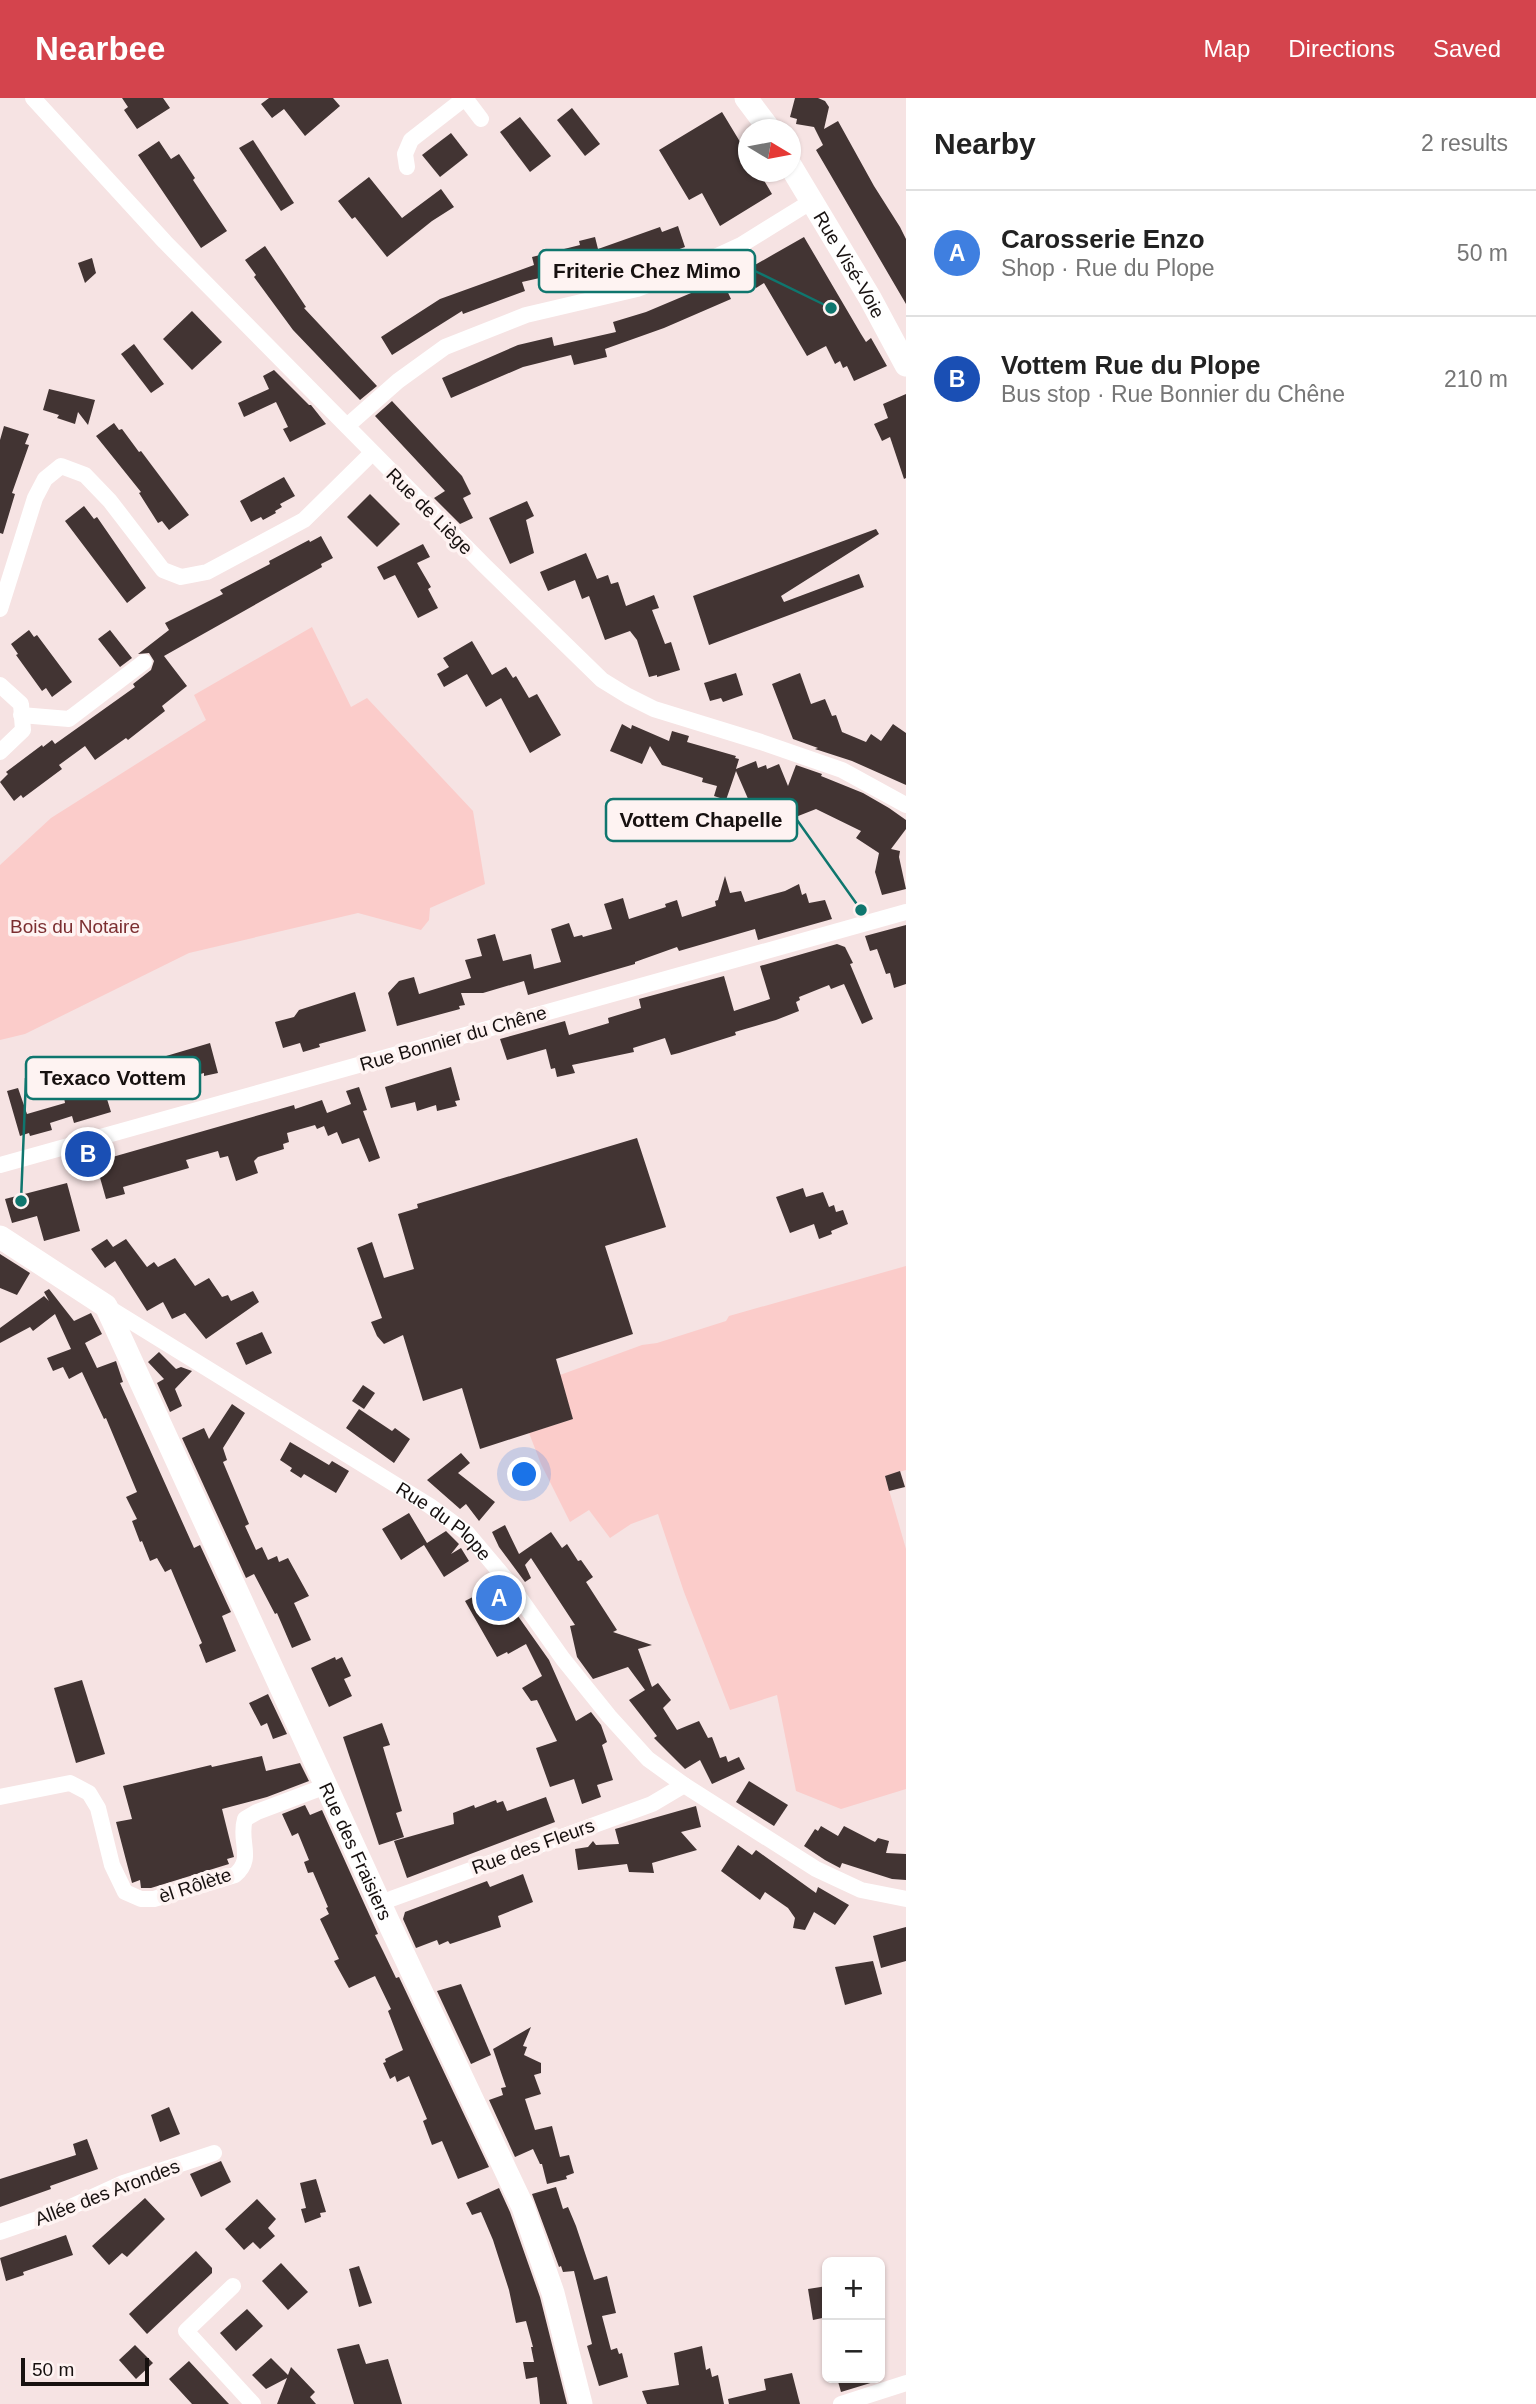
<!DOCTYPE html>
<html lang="en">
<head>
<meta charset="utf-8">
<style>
  body { margin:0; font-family:Arial,sans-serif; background:#f6f6f6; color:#222 }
  .controls { position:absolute; right:21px; bottom:21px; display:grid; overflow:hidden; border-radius:10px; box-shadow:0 2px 5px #0004 }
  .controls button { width:63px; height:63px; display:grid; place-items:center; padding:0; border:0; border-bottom:2px solid #e0e0e0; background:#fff; color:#222; font:35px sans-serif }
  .compass { position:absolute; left:738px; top:21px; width:63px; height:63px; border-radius:50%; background:#fff; box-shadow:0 2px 5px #0004; rotate:100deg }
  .scale { position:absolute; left:21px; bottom:18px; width:128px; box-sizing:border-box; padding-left:7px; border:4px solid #171110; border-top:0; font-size:19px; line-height:24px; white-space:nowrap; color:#171110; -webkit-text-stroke:5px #fef3f2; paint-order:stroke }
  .you { position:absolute; left:525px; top:1377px; width:24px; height:24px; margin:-18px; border:5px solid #fff; border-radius:50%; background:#1a73e8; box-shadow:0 0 0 10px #1a73e833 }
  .badge { display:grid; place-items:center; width:46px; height:46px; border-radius:50%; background:#d4444d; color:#fff; font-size:23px; font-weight:700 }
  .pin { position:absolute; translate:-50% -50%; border:4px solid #fff; box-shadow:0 2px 7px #0006 }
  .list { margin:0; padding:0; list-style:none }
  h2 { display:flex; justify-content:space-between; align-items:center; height:91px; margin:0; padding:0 28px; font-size:30px }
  h2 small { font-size:23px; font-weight:400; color:#767676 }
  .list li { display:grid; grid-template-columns:46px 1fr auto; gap:21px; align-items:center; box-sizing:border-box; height:126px; padding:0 28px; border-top:2px solid #e0e0e0 }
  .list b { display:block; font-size:26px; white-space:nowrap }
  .list p { margin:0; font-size:23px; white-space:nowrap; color:#767676 }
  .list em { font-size:23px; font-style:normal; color:#767676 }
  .map { position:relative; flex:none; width:906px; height:2306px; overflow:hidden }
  header { display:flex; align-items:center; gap:42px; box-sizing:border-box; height:98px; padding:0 35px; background:#d4444d; color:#fff }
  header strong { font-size:33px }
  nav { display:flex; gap:38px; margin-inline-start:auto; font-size:24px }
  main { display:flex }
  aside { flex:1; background:#fff }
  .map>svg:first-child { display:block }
  .green { fill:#fbccca }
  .building { fill:#423433 }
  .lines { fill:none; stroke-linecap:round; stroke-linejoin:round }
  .street { stroke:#fff; stroke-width:16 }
  .secondary { stroke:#fff; stroke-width:23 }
  .labels { text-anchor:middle; stroke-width:7; stroke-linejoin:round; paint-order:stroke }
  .street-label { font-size:19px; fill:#171110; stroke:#fef3f2 }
  .park-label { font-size:19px; fill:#7b2e30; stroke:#fef3f2 }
  .leader { fill:none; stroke:#0f766e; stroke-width:2.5 }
  .callout-dot { fill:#0f766e; stroke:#fef3f2; stroke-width:2.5 }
  .callout { fill:#fef3f2; stroke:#0f766e; stroke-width:2.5 }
  .callout-label { font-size:21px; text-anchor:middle; font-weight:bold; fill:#171110 }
</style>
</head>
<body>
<header>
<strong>Nearbee</strong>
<nav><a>Map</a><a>Directions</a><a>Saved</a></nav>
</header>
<main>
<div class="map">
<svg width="906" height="2306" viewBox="0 0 906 2306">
  <rect width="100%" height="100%" fill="#f6e3e3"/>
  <!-- green -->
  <g class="green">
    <path d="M312,529L351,609L367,600L473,713L485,786L430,810L429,822L421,832L358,815L189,855L25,936L0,942V767L51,720L206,622L194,597Z"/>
    <path d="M906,1168V1372L885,1378L906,1451V1691L841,1711L796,1693L777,1597L730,1612L684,1494L658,1416L631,1426L610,1440L589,1412L570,1424L541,1366L529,1335L573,1321L560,1277L642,1247L657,1245L726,1223L729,1218Z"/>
  </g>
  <!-- building -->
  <g class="building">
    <path d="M122,0H163L170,10L137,31L124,12L128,9Z"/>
    <path d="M269,0H333L340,8L305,38L284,11L272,20L261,6Z"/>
    <path d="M795,0H818L825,3L829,9L824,31L838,23L874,88L900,129L906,141V206L816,52L823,47L814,29L796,26L797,21L790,19Z"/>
    <path d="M572,10L600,46L585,58L557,22Z"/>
    <path d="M722,14L748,57V74H759L772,96L720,128L702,95L689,102L659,52Z"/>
    <path d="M520,19L551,58L530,74L500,34Z"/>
    <path d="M451,35L468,57L440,79L422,57Z"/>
    <path d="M253,42L294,105L281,113L239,50Z"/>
    <path d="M159,43L171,61L179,56L195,80L193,82L227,133L201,150L138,57Z"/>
    <path d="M369,79L402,120L441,91L454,109L432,123L387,159L355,119L352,121L338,103Z"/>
    <path d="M678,128L685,149L623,172L621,166L612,169L610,164L522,184L525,193L463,216L462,213L392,257L381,239L440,201L534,167L532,159L580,147L579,143L595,139L598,151L660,129L662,134Z"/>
    <path d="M804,139L861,236L866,244L871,240L887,268L854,283L847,268L843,270L840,263L835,266L826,248L807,258L764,185L756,190L746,172Z"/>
    <path d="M265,148L306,209L304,210L377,288L360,302L293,232L254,179L256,177L245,162Z"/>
    <path d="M92,160L96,175L85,185L78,165Z"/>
    <path d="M722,182L731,201L664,230L605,251L607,259L574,267L571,257L523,269L451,300L442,280L518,247L552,239L554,248L616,234L613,224L646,214Z"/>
    <path d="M192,213L222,244L192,272L163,241Z"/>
    <path d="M134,246L164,286L151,295L121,256Z"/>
    <path d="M274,272L309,307H311L326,326L290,344L283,331L288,329L276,304L244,319L238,305L269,291L263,278Z"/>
    <path d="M49,291L95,302L88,327L78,314L75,326L57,320L59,317L43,312Z"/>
    <path d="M906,296V380L904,381L890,339L882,343L874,326L888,320L883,306Z"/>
    <path d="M392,303L462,378L471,396L463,400L473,420L460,426L434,400L445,393L375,318Z"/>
    <path d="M114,325L119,332L122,331L139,354L141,353L189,417L169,432L162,423L158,425L139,395L141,394L96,338Z"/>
    <path d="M4,328L29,336L25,346L29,347L12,395L15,396L3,436L0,435V342Z"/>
    <path d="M284,379L295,398L280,406L282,409L275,413L276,415L263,422L261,419L251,424L240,403Z"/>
    <path d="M370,396L400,426L377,449L347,419Z"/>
    <path d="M527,403L534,418L526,422L534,455L510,466L489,420Z"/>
    <path d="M84,408L94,421L97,419L146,490L127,505L65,423Z"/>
    <path d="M876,431L879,436L781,498L784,504L859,476L864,489L709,547L693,498Z"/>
    <path d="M321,438L333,460L321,466L322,469L164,558L187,588L162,608L165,613L128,642L126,640L95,662L85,648L59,667L62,671L23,700L21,697L14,703L0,684L8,676L6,674L42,647L43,649L52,642L55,646L135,589L133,586L151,572L154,563L149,555L138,556L169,532L165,525L223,496L220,492L270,466L269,463L309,442L310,444Z"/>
    <path d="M423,446L430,459L417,465L431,489L428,491L438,510L418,520L395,477L384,482L377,469Z"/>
    <path d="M586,455L597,481L608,477L611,486L618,484L626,508L654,497L659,510L652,512L665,546L671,544L680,572L657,579V577L649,579L637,542L630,533L605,542L589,498L582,501L575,482L548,493L540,474Z"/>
    <path d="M29,532L34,539L37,537L72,584L52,599L46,590L42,593L16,557L18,556L11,546Z"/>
    <path d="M110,532L132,560L136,557L120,569L98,541Z"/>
    <path d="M472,543L492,577L506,569L513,580L516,578L529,600L537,596L561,637L530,655L501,600L486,609L467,576L444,589L437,576L449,569L443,560Z"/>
    <path d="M736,575L743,597L723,604L721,600L710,603L704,585Z"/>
    <path d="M800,575L811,606L825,601L832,618L836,617L842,634L866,644L871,636L881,643L893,626L906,635V687L852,663L815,651L818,650L793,641L772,586Z"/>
    <path d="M622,626L631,631L632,627L669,643L672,633L689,638L687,644L736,658L735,660L739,661L736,671L756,663L758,670L766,667L767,671L779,666L788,688L796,667L822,676L821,678L863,695L889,710L906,722V731L891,751L900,753L899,759L906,791L882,797L875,774L879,755L856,740L861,733L816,711L788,722L786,718L776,723L768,704L752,710L736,673L726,702L714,698L717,688L702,684L703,680L662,667L650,648L642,666L610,653Z"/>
    <path d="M725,778L730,795L741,793L745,804L785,793L799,786L802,797L806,795L809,805L825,802L832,821L758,842L755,831L679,853L677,849L635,864V866L528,897L524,883L483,895H461L465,907L459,908L460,911L397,928L388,895L399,883L414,879L419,896L471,880L465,862L482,858L477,841L495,836L503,863L531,856L534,871L561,864L551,831L569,825L574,839L582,837L583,839L612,831L604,806L623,800L629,821L666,809L665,806L677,802L682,819L716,808L715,803L718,802Z"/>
    <path d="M906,827V886L894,890L890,875L886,876L877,851L870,853L865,838Z"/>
    <path d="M837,846L845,849L853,865L850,866L873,921L862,926L844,886L831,891L829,887L799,899L800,902L796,904L799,913L776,922L735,934L736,937L679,955L671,957L665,940L633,950L634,954L572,967L575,975L557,979L555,970L551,971L546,951L507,962L500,941L565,923L569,937L609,925L608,920L641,910L639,901L724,878L734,913L770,901L760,868Z"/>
    <path d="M355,894L366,933L319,946L320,949L303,954L300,945L283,950L275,924L294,919L299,912Z"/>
    <path d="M210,945L218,975L204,978V975L132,995L125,965L138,961V963L155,958L156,961Z"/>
    <path d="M451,969L460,1002L455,1003L457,1008L437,1013L436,1007L417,1013L415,1004L391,1010L385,989Z"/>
    <path d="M92,986L94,991L103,988L111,1014L74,1025L72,1018L50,1025L52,1032L30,1038L29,1035L20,1038L7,993L18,990L27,1016L65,1005L63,994Z"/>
    <path d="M359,989L367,1012L363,1013L380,1060L369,1064L359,1040L342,1046L337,1034L328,1038L324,1028L317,1031L315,1027L287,1035L289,1044L283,1046L284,1051L258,1059L254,1063L258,1075L236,1083L228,1058L220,1060L218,1053L186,1062L189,1070L123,1089L125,1096L106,1101L99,1076L105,1074L102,1062L294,1007L295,1011L322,1002L327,1015L351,1006L346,993Z"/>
    <path d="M637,1040L666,1129L605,1148L633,1236L556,1261L573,1321L480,1351L462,1290L423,1303L403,1237L384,1246L377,1238L371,1224L382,1220L357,1150L372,1144L384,1180L414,1171L398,1116L418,1110L417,1106Z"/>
    <path d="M67,1085L80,1133L44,1143L37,1118L12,1125L5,1101Z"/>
    <path d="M803,1090L806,1099L823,1094L829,1109L834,1107L836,1114L843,1112L848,1126L831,1133L832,1136L819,1141L814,1126L790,1135L776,1099Z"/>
    <path d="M107,1141L113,1149L126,1141L147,1169L154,1164L158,1169L175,1160L195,1188L209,1180L222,1199L228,1197L231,1203L253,1193L259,1204L206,1241L185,1215L172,1221L163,1204L147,1213L115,1163L105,1170L91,1151Z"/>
    <path d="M0,1156L30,1175L17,1197L0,1190Z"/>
    <path d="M49,1191L74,1223L91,1215L102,1236L85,1245L97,1270L116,1263L123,1284L120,1285L194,1450L200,1447L231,1514L222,1518L236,1553L206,1565L199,1547L202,1545L171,1471L165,1474L157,1460L150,1463L142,1443L140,1444L132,1423L137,1421L126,1399L137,1394L106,1320L104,1321L82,1274L69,1281L63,1269L53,1273L47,1260L71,1251L55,1216L33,1233L30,1229L0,1245V1230L44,1198L49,1203L44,1194Z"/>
    <path d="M262,1234L272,1255L246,1267L236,1245Z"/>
    <path d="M159,1254L176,1271L181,1269L192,1273L175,1291L182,1308L170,1314L157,1285L164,1281L148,1264Z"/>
    <path d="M363,1287L375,1295L364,1311L352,1303Z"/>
    <path d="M232,1306L245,1315L223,1350L227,1362L223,1364L249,1426L245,1428L256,1452L262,1449L268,1462L277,1458L279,1464L288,1460L309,1498L294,1505L311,1542L292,1550L277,1515L275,1516L254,1476L246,1480L182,1340L204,1330L209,1341Z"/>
    <path d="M359,1311L392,1333L395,1330L410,1341L394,1365L346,1330Z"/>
    <path d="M290,1344L329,1367L332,1363L349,1373L336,1395L304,1376L301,1380L290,1373L292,1370L280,1362Z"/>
    <path d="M461,1355L470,1365L458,1375L495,1404L479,1423L466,1406L460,1411L427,1382Z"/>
    <path d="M900,1373L905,1389L889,1393L885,1378Z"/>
    <path d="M409,1415L427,1445L446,1433L459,1446L451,1456L461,1450L469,1463L444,1479L424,1447L401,1462L382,1431Z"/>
    <path d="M505,1427L519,1456L551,1434L562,1450L567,1446L578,1463L581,1462L593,1479L586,1484L617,1532L613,1534L652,1547L638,1551L652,1589L658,1585L671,1602L663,1610L677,1632L699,1623L708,1640L712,1639L720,1660L726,1658L728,1664L739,1659L745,1671L712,1686L700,1662L685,1671L654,1640L657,1638L629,1602L645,1592L628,1569L593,1581L577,1559L570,1528L575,1527L531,1460L525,1467L531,1480L525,1484L499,1449L492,1434Z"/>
    <path d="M496,1487L549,1562L576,1623L591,1614L601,1627L607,1644L602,1647L613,1682L597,1687L601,1699L582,1706L574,1681L550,1689L536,1650L557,1643L537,1602L531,1603L522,1590L542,1578L526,1546L508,1556L507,1554L497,1559L465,1503Z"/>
    <path d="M335,1559L336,1562L342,1559L351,1578L344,1581L352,1598L329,1609L311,1570Z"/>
    <path d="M82,1582L105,1656L76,1665L54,1590Z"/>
    <path d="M268,1596L287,1636L273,1641L267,1625L261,1628L249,1605Z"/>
    <path d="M382,1625L390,1647L383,1649L402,1713L396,1715L404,1739L379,1747L343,1639Z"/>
    <path d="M262,1658L266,1673L300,1665L309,1683L267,1699L222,1711L234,1759L227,1761L229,1766L151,1790H141L140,1782L132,1785L116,1724L132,1721L123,1688L211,1667L212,1669Z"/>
    <path d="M749,1683L788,1707L774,1728L736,1704Z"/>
    <path d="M546,1699L555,1724L407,1780L394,1743L454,1726L453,1715L474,1707L475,1710L496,1702L497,1705L503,1703L507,1713Z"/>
    <path d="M305,1707L310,1717L322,1712L378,1836L375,1837L383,1853L396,1880L399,1879L489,2069L458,2081L442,2043L432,2047L423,2023L427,2021L409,1978L397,1984L395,1978L390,1981L383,1965L386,1964L385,1961L403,1952L388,1913L391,1911L375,1878L349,1890L334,1863L339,1861L320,1821L329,1816L326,1810L328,1809L313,1774L308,1775L304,1764L309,1762L298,1735L292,1738L282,1716Z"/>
    <path d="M696,1708L701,1729L681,1734L697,1752L652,1765L654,1775L629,1774L627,1766L578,1772L575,1751L588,1749L593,1743L596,1747L619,1746L615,1731Z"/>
    <path d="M821,1728L838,1738L844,1728L875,1744L878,1740L889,1743L886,1755L906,1756V1782L892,1781L842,1765L840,1770L825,1762L804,1748L815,1731L818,1733Z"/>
    <path d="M738,1747L752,1757L756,1752L816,1795L818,1789L849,1807L835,1827L814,1814L805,1832L793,1830L795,1820L788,1810L765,1794L760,1802L721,1773Z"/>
    <path d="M523,1776L533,1804L498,1818L501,1829L450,1846L448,1843L439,1847L437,1842L416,1850L403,1821L405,1814L487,1783L490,1789Z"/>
    <path d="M906,1829V1863L881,1870L873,1838Z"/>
    <path d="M873,1863L882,1896L845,1907L835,1869Z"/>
    <path d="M461,1886L491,1957L471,1966L437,1893Z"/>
    <path d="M531,1929L523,1948L527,1949L524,1957L541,1965V1975L534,1977L541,1996L525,2001L535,2032L552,2028L560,2059L569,2057L574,2075L566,2078L567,2081L547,2086L542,2066H540L533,2051L515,2059L489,2002L503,1997L501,1990L506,1989L493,1951Z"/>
    <path d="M169,2009L180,2036L160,2044L151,2017Z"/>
    <path d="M87,2041L98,2071L50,2088L51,2091L0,2109V2081L76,2057L73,2046Z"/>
    <path d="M221,2063L231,2084L201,2099L190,2076Z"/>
    <path d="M316,2081L326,2114L320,2115L321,2119L305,2125L301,2111L306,2110L300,2085Z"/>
    <path d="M556,2089L563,2111L568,2109L576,2128L594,2182L607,2178L616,2215L602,2218L611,2252L617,2250L619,2256L622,2255L628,2279L599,2288L587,2248L592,2246L574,2173L563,2174L561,2168L559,2169L532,2096Z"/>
    <path d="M499,2090L510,2114L540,2199L567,2306H540L537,2279L526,2281L523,2264H534L531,2249H533L526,2223L516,2225L509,2192L493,2142L481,2114L472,2117L466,2105Z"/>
    <path d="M145,2100L165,2121L127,2159L122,2155L109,2167L92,2148Z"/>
    <path d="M257,2101L276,2121L268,2130L275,2138L260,2151L253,2144L244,2152L225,2131Z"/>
    <path d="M66,2137L73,2157L23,2174L24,2177L6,2183L0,2160Z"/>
    <path d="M196,2153L212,2170V2175L147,2236L129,2216Z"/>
    <path d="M281,2165L308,2194L288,2212L262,2183Z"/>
    <path d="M359,2168L372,2205L359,2209L349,2171Z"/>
    <path d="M827,2188V2219L813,2222L808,2191Z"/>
    <path d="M247,2211L263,2228L236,2253L220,2235Z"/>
    <path d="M359,2246L366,2266L388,2261L402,2306H354L337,2251Z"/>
    <path d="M135,2247L153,2265L136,2281L119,2262Z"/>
    <path d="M702,2248L706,2272L710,2270L712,2279L718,2277L724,2306H647L642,2293L679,2287L674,2255Z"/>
    <path d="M271,2260L288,2277L291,2269L315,2294L310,2299L316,2306H277L287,2280L266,2291L252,2277Z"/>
    <path d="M189,2263L214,2290L229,2306H192L169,2281Z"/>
    <path d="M792,2275L800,2306H729L728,2301L766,2292L764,2281Z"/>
    <path d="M837,2280H877V2283L841,2294Z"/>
  </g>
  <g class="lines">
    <!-- street -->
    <g class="street">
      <path d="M33,0L165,144L485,468L602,582L628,598L654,611L761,644L842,672L906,707"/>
      <path d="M407,69L405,56L411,42L465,0L481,21"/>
      <path d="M347,328L398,283L445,249L526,217L637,191L689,171L741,147L812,103"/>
      <path d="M0,511L35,400L45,381L61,368L85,377L110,403L163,472L181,479L207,474L304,422L372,355"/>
      <path d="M0,587L21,606L23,632L0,654"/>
      <path d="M21,617L69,621L144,564"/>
      <path d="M0,1067L906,814"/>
      <path id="s1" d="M106,1208L430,1408L467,1435L510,1486L563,1561L609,1618L648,1661L684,1687L816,1771L861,1792L906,1801"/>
      <path d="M0,1699L70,1685L89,1695L98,1710L112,1767L125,1794L141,1801H154L235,1777C255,1760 238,1744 245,1721L257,1714L326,1688"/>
      <path d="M380,1805L652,1706L684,1687"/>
      <path d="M0,2134L64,2112L123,2085L214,2055"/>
      <path d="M233,2188L186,2233L253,2306"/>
      <path d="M841,2306L906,2285"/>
    </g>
    <!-- secondary -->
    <g class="secondary">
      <path d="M746,0L770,32"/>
      <path id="s2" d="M790,67L870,200L906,267"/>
      <path id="s3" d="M0,1139L106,1208L388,1823L523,2109L553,2195L581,2306"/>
    </g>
  </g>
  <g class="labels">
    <!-- street labels -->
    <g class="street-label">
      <text dy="7" stroke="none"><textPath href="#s2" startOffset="116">Rue Visé-Voie</textPath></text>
      <text transform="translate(430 413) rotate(45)" y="7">Rue de Liège</text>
      <text transform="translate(453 940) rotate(-16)" y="7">Rue Bonnier du Chêne</text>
      <text dy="7" stroke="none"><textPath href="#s1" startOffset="401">Rue du Plope</textPath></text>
      <text transform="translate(533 1748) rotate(-20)" y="7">Rue des Fleurs</text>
      <text dy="7" stroke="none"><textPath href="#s3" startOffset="726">Rue des Fraisiers</textPath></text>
      <text transform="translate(195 1787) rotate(-18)" y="7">èl Rôlète</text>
      <text transform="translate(107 2094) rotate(-21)" y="7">Allée des Arondes</text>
    </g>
    <!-- park labels -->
    <g class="park-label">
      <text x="75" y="835">Bois du Notaire</text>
    </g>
  </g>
  <!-- callouts -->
  <path class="leader" d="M831 210L755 173M861 812L797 722M21 1103L26 980"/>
  <g class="callout-dot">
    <circle cx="831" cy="210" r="7"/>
    <circle cx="861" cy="812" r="7"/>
    <circle cx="21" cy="1103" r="7"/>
  </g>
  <g class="callout">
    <rect x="539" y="152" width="216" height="42" rx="7"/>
    <rect x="606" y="701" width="191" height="42" rx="7"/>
    <rect x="26" y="959" width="174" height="42" rx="7"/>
  </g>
  <g class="callout-label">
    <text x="647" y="180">Friterie Chez Mimo</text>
    <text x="701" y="729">Vottem Chapelle</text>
    <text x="113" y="987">Texaco Vottem</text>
  </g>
</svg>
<div class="controls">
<button>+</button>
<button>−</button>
</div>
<svg class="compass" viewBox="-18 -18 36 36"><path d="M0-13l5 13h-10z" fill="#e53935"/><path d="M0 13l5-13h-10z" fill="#767676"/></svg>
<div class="scale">50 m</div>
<div class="you"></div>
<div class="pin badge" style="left:499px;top:1500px;background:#3f7fe0">A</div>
<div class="pin badge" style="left:88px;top:1056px;background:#1a4fb4">B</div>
</div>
<aside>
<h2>Nearby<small>2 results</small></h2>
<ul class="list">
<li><span class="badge" style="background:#3f7fe0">A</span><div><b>Carosserie Enzo</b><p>Shop · Rue du Plope</p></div><em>50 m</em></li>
<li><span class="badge" style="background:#1a4fb4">B</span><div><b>Vottem Rue du Plope</b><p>Bus stop · Rue Bonnier du Chêne</p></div><em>210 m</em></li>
</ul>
</aside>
</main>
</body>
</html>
